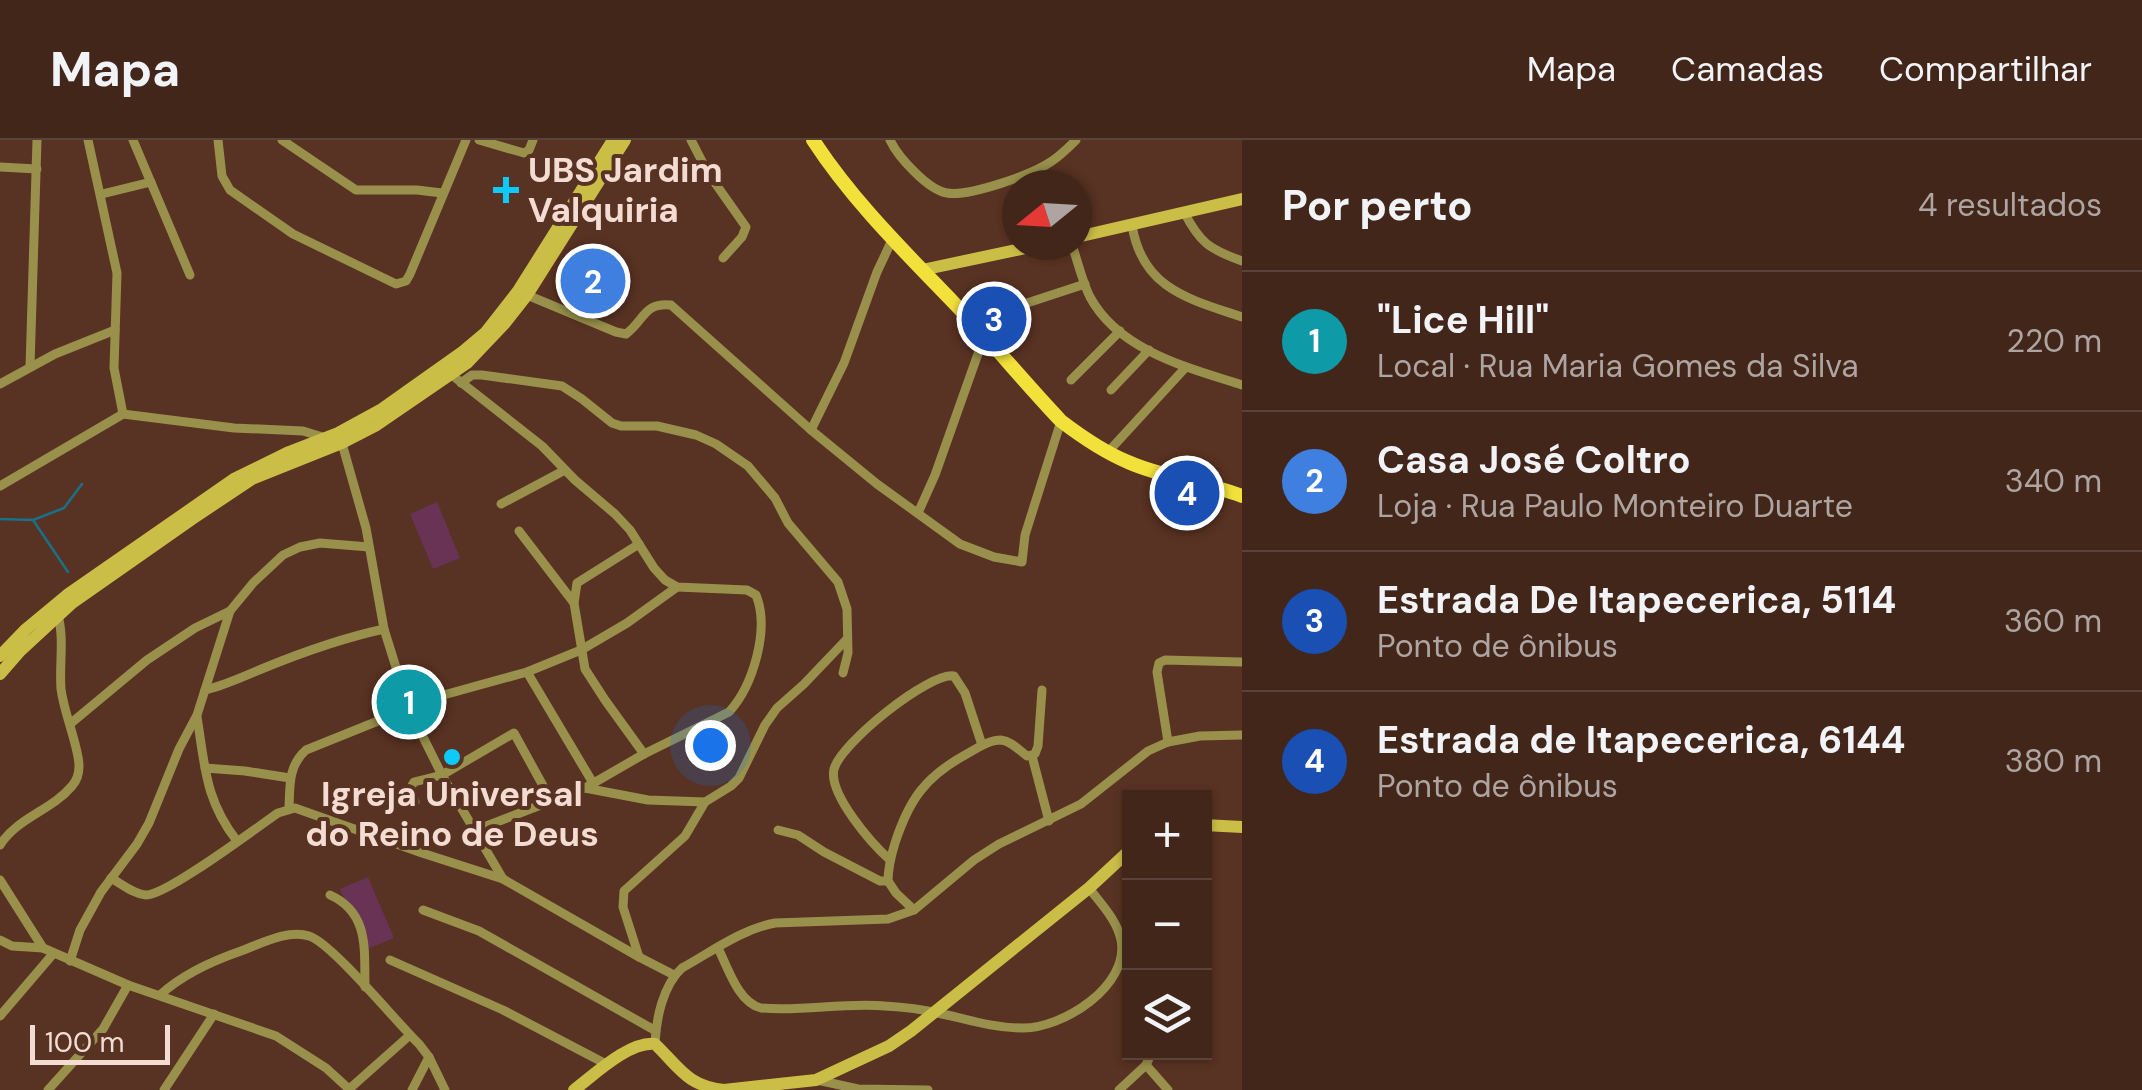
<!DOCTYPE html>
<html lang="pt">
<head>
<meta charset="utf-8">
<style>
  body { margin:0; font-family:"DM Sans",sans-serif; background:#492e23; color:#f1f3f6 }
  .controls { position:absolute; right:30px; bottom:30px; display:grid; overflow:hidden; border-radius:0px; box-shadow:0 2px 8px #0004 }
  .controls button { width:90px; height:90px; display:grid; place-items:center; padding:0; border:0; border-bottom:2px solid #5a4339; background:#42261a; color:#f1f3f6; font:50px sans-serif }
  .compass { position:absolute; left:1002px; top:30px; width:90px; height:90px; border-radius:50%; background:#42261a; box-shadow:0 2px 8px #0004; rotate:252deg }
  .scale { position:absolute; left:30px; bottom:25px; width:140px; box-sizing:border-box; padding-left:10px; border:5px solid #f4dcd2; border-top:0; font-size:28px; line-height:35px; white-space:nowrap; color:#f4dcd2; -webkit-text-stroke:8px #583222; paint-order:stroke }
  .you { position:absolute; left:710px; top:605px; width:35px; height:35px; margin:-25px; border:8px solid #fff; border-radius:50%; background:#1a73e8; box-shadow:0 0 0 15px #1a73e833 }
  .badge { display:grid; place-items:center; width:65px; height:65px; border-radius:50%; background:#ea580c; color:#fff; font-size:32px; font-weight:700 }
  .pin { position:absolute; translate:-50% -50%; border:5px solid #fff; box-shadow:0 2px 10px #0006 }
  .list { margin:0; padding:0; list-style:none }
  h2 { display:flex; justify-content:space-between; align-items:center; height:130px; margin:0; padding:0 40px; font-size:42px }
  h2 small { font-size:32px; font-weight:400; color:#aea5a2 }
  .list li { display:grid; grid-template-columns:65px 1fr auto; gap:30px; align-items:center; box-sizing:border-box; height:140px; padding:0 40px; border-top:2px solid #5a4339 }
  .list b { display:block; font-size:38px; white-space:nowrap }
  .list p { margin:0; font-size:32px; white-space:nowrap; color:#aea5a2 }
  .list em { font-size:32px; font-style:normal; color:#aea5a2 }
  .icon { flex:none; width:55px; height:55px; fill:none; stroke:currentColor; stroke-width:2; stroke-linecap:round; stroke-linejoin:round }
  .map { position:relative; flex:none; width:1242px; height:950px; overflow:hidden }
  header { display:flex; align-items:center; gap:60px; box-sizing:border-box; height:140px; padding:0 50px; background:#42261a; border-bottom:2px solid #5a4339 }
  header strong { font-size:48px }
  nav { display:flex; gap:55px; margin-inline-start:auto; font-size:35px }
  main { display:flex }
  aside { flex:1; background:#42261a }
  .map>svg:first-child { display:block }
  .green { fill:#683354 }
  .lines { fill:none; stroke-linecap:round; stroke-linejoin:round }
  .stream { stroke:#1b7089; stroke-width:2.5 }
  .street { stroke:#98904b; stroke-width:9 }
  .secondary { stroke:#cbbe47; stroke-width:12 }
  .primary { stroke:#f2e13b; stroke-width:14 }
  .poi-dot { fill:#0dcafa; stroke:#583222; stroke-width:4 }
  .labels { text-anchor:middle; stroke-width:8; stroke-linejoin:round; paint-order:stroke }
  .poi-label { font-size:35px; font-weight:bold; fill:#f4dcd2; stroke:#583222; text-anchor:start }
</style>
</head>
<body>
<header>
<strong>Mapa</strong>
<nav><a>Mapa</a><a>Camadas</a><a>Compartilhar</a></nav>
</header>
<main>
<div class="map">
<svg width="1242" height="950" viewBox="0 0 1242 950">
  <rect width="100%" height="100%" fill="#583222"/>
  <!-- green -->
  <g class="green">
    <path d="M437,362L460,418L433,429L410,374Z"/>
    <path d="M368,737L394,798L365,810L340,749Z"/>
  </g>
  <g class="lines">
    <!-- stream -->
    <g class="stream">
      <path d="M0,379L33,380L68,432"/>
      <path d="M33,380L64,368L82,344"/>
    </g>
    <!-- street -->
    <g class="street">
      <path d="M88,0L117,133L114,228L123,274"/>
      <path d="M133,0L190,135"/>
      <path d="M218,0L222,36L230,50L293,94L396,144L406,141L410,134L466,0"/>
      <path d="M282,0L356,50H417L442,53"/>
      <path d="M479,0L524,13L529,10L533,0"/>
      <path d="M691,0L708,33L746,87L742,97L723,118"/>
      <path d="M890,0C898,17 928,50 947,53C969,57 1034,34 1052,21C1061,15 1069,7 1076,0"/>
      <path d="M0,27L37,29"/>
      <path d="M102,54L151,42"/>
      <path d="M1184,72C1200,103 1209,109 1242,121"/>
      <path d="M1132,85C1142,149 1189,159 1242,177"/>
      <path d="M1072,105C1078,122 1082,141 1090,157C1119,211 1189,228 1242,245"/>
      <path d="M527,155L616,192L626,194C644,181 644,162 671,165L811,290L877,344L960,404L994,417L1022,422L1025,395L1061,281"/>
      <path d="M1021,165L1085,144"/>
      <path d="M30,227L37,0"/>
      <path d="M448,232L542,306L575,340L615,374L630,390L654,428L665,440L677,447L747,450L756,455C770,489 753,546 729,572L644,614L585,648L476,690"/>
      <path d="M1071,240L1120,191"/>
      <path d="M461,243L472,235H482L562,246L582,259L612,283L621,286H657L696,295L716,304L748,326L775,358L788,383L838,442L847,469L848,513L843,533"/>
      <path d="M0,244L55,214L115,190"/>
      <path d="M1111,250L1149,210"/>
      <path d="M811,290L844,223L877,132L892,100"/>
      <path d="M341,300L366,388L384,489L409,569L442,635L503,739"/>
      <path d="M1108,312L1186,227"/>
      <path d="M0,346L123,274L234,288L303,291L326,298"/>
      <path d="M501,364L565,330"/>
      <path d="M918,373L935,335L979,211L986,198"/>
      <path d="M519,391L574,463"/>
      <path d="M639,404L577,443L574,463L585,529L605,560L644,614"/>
      <path d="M527,532L593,643"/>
      <path d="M205,550C226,545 244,536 264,528C303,512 343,498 384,489"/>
      <path d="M197,577C205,626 205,660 237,701"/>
      <path d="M70,584L147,520L195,488L230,471L253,443L283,415L300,407L320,403L369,407"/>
      <path d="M1168,602L1157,532L1159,523L1165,520L1242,522"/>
      <path d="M1032,616L1049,681"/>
      <path d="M205,628L245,631L290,638"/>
      <path d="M585,648L648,660L705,662"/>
      <path d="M415,662L411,647L414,642L442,635L514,593L552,662"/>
      <path d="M289,668C290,646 288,626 306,610L440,556L527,532L581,510L627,483L677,447"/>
      <path d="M778,690L798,695L824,712L880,741H888"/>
      <path d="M0,705C17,678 52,670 72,646C79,638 80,627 78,617C74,594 64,572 61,549C59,523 65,497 57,472"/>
      <path d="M890,720C872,704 828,654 834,629C841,603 929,532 954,536L965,553L982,605"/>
      <path d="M111,738C122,744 133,754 146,755C166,756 256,688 278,673L295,668L422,713L503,739L639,817L674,835"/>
      <path d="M0,740L43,808"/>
      <path d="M330,755C370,773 364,811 365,847"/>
      <path d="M423,770L479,791L656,891"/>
      <path d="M914,770L896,753L888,741C888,727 891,716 895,703C909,660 925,637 965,615C976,609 988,600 1001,600C1011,601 1019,610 1027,616L1035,614L1038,606L1042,550"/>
      <path d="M0,800L12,806L43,808L128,845L276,896L326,928L349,949"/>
      <path d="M718,808C728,828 738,862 761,868C802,872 844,862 885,866C902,867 921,869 938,873C966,879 993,888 1022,888C1062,889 1130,846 1121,800C1117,780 1101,764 1089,748"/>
      <path d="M639,817L623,767L624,751L685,696L705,662L731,646L739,638L765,585L777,568L804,544L846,500"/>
      <path d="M390,820L503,870L608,925"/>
      <path d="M70,821L80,790L101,752L137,704L149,683L179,609L197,575L230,471"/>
      <path d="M160,855C183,834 212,821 241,811C260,804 288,789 309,796C332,803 397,883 419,904L429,917L445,950"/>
      <path d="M0,876L53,814"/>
      <path d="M655,904C656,879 663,845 682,828C711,812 742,789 775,783L888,779L914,770L974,720L999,704L1081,664L1148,611L1168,602L1200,596L1242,595"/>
      <path d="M1146,925L1168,950"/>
      <path d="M817,940L858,949L928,950"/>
      <path d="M48,950L103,889L128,845"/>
      <path d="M164,950L214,874"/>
      <path d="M348,950L410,895"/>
      <path d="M412,950L429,917"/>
      <path d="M1119,950L1146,925L1152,912"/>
    </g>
    <!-- secondary -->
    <g class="secondary">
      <path d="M1077,97L1242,59"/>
      <path d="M922,130L1040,105"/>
      <path d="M0,516L26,489L67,455L234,339L289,312L338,293L382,269L461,213L486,192L518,151L613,0"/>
      <path d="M0,534L20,511L72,463L192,379L252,339L342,303L375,286L467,223L505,183L527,155L625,0"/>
      <path d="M1204,685L1242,687"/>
      <path d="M574,950C594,935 629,901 655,904C679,927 687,946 724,950L816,940L889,906L911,891L1089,748L1130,710"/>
    </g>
    <!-- primary -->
    <path class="primary" d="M813,0C852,60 903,110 953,162C990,200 1024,242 1061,281C1082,297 1104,312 1128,322C1164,338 1205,342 1242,356"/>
  </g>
  <!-- markers -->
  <g class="poi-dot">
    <path d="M501 35h10v10h10v10h-10v10h-10v-10h-10v-10h10z"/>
    <circle cx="452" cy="617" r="10"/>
  </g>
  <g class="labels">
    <!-- poi labels -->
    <g class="poi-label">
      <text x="528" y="42">UBS Jardim<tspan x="528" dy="40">Valquiria</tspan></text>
      <text x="452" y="666" text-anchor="middle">Igreja Universal<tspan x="452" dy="40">do Reino de Deus</tspan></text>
    </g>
  </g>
</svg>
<div class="controls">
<button>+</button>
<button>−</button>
<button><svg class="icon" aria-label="layers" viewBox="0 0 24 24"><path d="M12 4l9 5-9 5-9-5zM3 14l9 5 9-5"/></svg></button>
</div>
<svg class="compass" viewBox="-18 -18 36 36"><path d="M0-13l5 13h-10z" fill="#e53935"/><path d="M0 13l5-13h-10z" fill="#aea5a2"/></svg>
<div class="scale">100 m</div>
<div class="you"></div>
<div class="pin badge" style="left:409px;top:562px;background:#0f9aa8">1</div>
<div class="pin badge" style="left:593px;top:141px;background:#3f7fe0">2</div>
<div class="pin badge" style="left:994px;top:179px;background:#1a4fb4">3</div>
<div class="pin badge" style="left:1187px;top:353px;background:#1a4fb4">4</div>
</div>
<aside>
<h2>Por perto<small>4 resultados</small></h2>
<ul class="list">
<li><span class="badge" style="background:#0f9aa8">1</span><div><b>&quot;Lice Hill&quot;</b><p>Local · Rua Maria Gomes da Silva</p></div><em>220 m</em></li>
<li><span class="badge" style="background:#3f7fe0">2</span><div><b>Casa José Coltro</b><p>Loja · Rua Paulo Monteiro Duarte</p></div><em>340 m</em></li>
<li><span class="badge" style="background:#1a4fb4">3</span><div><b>Estrada De Itapecerica, 5114</b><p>Ponto de ônibus</p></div><em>360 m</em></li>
<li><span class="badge" style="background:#1a4fb4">4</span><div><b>Estrada de Itapecerica, 6144</b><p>Ponto de ônibus</p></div><em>380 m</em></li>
</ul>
</aside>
</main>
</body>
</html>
